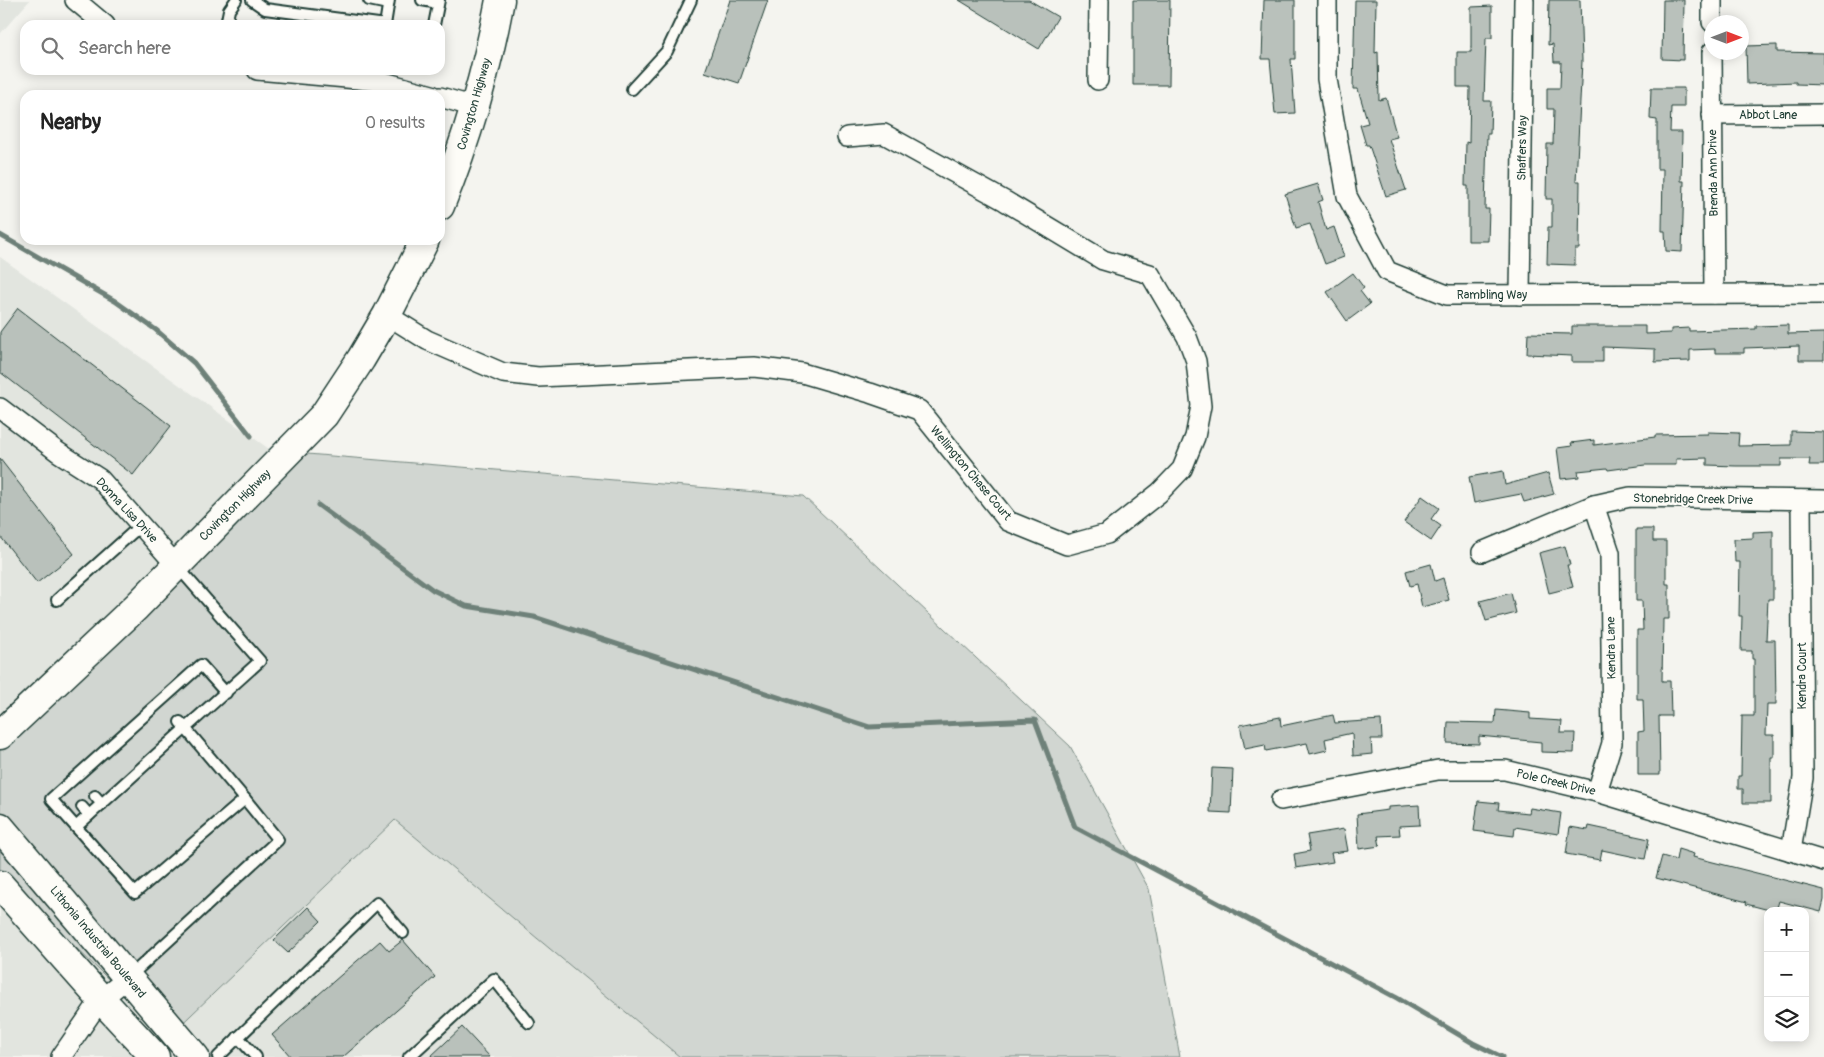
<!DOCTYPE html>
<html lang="en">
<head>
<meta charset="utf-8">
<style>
  body { margin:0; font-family:Pangolin,sans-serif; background:#f2f2f2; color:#222 }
  .controls { position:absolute; right:15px; bottom:15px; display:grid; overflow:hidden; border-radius:10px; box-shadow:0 2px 12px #0003 }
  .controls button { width:45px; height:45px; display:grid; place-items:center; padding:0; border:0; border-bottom:1px solid #e0e0e0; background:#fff; color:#222; font:25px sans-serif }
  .compass { position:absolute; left:1704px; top:15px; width:45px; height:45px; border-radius:50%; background:#fff; box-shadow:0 2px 12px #0003; rotate:90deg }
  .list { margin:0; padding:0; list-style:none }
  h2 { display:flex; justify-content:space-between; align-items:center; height:65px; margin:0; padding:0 20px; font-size:21px }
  h2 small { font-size:16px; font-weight:400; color:#767676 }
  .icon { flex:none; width:28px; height:28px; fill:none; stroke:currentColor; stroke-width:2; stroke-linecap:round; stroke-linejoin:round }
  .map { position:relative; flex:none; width:1824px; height:1057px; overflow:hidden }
  .search { position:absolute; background:#fff; box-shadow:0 2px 12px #0003; left:20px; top:20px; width:425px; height:55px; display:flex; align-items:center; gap:12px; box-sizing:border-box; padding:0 18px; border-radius:15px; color:#767676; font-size:19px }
  .panel { position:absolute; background:#fff; box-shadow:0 2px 12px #0003; left:20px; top:90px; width:425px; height:155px; border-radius:15px }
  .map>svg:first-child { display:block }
  .built { fill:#e2e5df }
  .green { fill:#d1d6d1; stroke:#788a82 }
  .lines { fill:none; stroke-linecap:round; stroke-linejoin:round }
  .stream { stroke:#6e8179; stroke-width:5 }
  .building { fill:#b9c1bb; stroke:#1f3d34 }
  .lane-casing { stroke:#1f3d34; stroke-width:14 }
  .street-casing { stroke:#1f3d34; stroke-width:22 }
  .secondary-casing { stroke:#1f3d34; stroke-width:31 }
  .primary-casing { stroke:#1f3d34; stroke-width:31 }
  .lane { stroke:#fdfcf7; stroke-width:10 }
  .street { stroke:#fdfcf7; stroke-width:19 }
  .secondary { stroke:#fdfcf7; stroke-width:28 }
  .primary { stroke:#fdfcf7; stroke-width:28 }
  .labels { text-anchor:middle; stroke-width:4.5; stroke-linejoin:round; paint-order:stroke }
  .street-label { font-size:12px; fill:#1f3d34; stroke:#fdfcf7 }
</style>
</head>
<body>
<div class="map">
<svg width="1824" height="1057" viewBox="0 0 1824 1057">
  <rect width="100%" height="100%" fill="#f4f4ef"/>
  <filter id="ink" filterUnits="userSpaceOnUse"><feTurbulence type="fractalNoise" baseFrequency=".02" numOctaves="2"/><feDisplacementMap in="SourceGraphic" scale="10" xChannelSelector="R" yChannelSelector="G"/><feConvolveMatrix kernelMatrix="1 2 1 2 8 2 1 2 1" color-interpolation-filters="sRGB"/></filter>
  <g filter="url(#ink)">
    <!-- built -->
    <g class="built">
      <path d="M0,0H30L0,34Z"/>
      <path d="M0,257L272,451L0,725Z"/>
      <path d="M395,820L680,1057H0V874L168,1037Z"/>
    </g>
    <!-- green -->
    <path class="green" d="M272,451L803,496L1070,746L1149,889L1180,1057H680L395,820L168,1037L0,874V725Z"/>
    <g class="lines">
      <!-- stream -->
      <g class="stream">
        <path d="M0,235L115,301L156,330L194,363L251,436"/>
        <path d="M318,505L433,590L466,606L534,617L869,727L1035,720L1075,827L1397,998L1473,1043L1502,1057"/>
      </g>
    </g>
    <!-- building -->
    <g class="building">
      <path d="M730,0H768L739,83L705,72Z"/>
      <path d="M959,0H1029L1058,17L1039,49Z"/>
      <path d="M1133,0H1170L1169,85H1133Z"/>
      <path d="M1264,0H1295V59H1291L1295,113L1275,114L1270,59H1262Z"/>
      <path d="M1355,0H1376L1375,53L1378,52L1379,100L1386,98L1397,137L1389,139L1406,190L1386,196L1369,145H1366L1360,125L1368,123L1358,89H1353Z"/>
      <path d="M1549,0H1580L1582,61L1576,181H1580L1579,249H1575V265L1547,264L1548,227H1552V199H1546L1547,144H1553L1554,109H1547V88H1560L1561,62H1554L1553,44L1548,45Z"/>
      <path d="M1663,0H1684L1683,60L1662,59Z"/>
      <path d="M1492,6V38H1486L1484,101H1491L1490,134H1487L1485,209H1489L1488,241H1468V186H1465L1466,142L1469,143L1470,87H1457V52H1471V7Z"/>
      <path d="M1777,45V52L1824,53V85L1796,84V82L1747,84L1746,46Z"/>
      <path d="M1651,88H1684V107H1671L1670,132H1682L1681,181H1684L1682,252L1666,251L1665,231H1662L1663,169H1657V120L1650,119Z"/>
      <path d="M1318,184L1323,200L1318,202L1326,230L1334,227L1344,257L1325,264L1310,224L1296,228L1285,194Z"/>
      <path d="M1353,273L1364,288L1360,291L1370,304L1347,321L1327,292Z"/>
      <path d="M18,308L171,426L133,475L0,372V332Z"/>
      <path d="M1788,325V334L1824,333V360H1799V346L1744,348V353H1715V349L1690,350V361L1655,362V349L1603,347V362H1572V356L1527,354L1528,333L1572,334V326H1645V334L1671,333V329L1689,328V331L1756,329V326Z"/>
      <path d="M1791,431L1824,432V465H1809L1810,459H1781V466H1736L1707,465V458L1676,459V465H1645L1608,470L1607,468L1578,471L1579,477L1561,479L1557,448L1572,446L1571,443L1594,440V445L1655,437V435L1708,434V432L1739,433L1738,446L1791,445Z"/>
      <path d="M0,459L74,554L37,583L0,536Z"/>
      <path d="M1503,471L1505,485L1548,473L1554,494L1524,502L1521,494L1474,503L1469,477Z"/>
      <path d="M1422,496L1439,508L1431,519L1441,526L1431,541L1404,522Z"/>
      <path d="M1636,529H1653V541H1666V584H1669V619H1663L1662,681H1670L1671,716H1659L1660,775H1638V732L1644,731L1643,699H1637V630H1643L1642,601H1636Z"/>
      <path d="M1773,531V599H1768L1766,640H1775L1776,704H1767L1766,735H1774V757H1771V803H1743V789H1738V776H1741L1742,716H1754V659H1752V651H1741L1742,616H1739L1740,562H1735L1734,539L1753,538V532Z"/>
      <path d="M1565,546L1570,565H1567L1573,587L1549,593L1539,553Z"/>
      <path d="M1431,564L1435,581L1443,578L1449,600L1422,607L1417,584L1410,586L1406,571Z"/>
      <path d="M1511,593L1516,613L1486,621L1480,601Z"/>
      <path d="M1496,710L1530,713V719L1562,721L1561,733H1575L1574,753L1541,752V742L1479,736V744L1447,743L1448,722L1495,723Z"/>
      <path d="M1333,715L1335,723L1381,720L1382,739H1371L1372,754L1353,756L1352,733L1325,739L1327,750L1310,754L1307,743L1266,751L1265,745L1245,749L1240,725L1280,717L1281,726Z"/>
      <path d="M1212,768L1233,769L1231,813L1210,812Z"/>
      <path d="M1478,801L1499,803L1498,810L1529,813L1530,808L1561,813L1558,834L1515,827L1514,836L1474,831Z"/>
      <path d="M1419,805L1420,825L1399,826L1400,835L1378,836L1380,846L1359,849L1357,814L1388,810V807Z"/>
      <path d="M1589,826L1649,839L1645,859L1602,850L1600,860L1566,854L1570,827L1588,830Z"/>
      <path d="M1344,829L1348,851L1331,853L1333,862L1296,868L1294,854L1310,851L1307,835Z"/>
      <path d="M1678,849L1694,854L1693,857L1824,890V900L1821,912L1779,901L1776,911H1773L1746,904L1747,902L1656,878L1662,856L1676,860Z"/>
      <path d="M308,907L321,921L288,953L274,940Z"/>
      <path d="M403,940L435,977L343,1057H291L272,1035L380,941L389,951Z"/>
      <path d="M462,1027L490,1057H430Z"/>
    </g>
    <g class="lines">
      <defs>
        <g id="lane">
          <path d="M252,0L265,9L386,25"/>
          <path d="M369,0L388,4"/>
          <path d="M422,0L438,3"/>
          <path d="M226,25L229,10L236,0"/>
          <path d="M385,25L389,0"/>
          <path d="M434,25L439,0"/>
          <path d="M632,89L667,51L691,0"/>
          <path d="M177,566L260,661L76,827L135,893L245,799L186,729L180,722"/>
          <path d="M57,600L141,525"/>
          <path d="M95,796L102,804"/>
          <path d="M82,807L89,815"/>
          <path d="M76,827L51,799L201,665L226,693"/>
          <path d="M128,978L278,840L245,799"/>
          <path d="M238,1037L256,1057"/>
          <path d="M218,1057L377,903L403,933"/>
          <path d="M409,1057L494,979L529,1023"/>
        </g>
        <g id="street">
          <path d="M75,0L105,25"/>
          <path d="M1327,0V79L1347,196L1387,271L1447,295L1824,294"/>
          <path d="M1712,22V0"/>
          <path d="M1712,52L1714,294"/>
          <path d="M257,70L380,81L432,95"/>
          <path d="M1098,80L1099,0"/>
          <path d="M440,97L475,107"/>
          <path d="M1712,115L1824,114"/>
          <path d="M1520,295L1524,0"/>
          <path d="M387,315L427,340L503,373L538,377L754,367L802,373L870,393L919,410L1008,521L1067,545L1107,534L1159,493L1182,469L1195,437L1201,406L1196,361L1187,337L1150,274L1103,260L1005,201L884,134L847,137"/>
          <path d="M0,408L58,452L100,479L176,565"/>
          <path d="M1594,505L1610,553L1612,743L1597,792"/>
          <path d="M1482,552L1594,505L1630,497L1824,500"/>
          <path d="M1281,800L1438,770H1505L1597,792L1824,861"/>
          <path d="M1791,851L1803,778L1801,500"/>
          <path d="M61,1057L101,999L128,978"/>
        </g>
        <g id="secondary">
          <path d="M0,827L195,1057"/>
          <path d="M0,885L101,999L155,1057"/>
        </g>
        <g id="primary">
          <path d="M440,206C467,140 487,70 500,0"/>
          <path d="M0,735L136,607L324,415L361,359L387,315L425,240"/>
        </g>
      </defs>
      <!-- lane casing -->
      <use href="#lane" class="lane-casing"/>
      <!-- street casing -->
      <use href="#street" class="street-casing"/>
      <!-- secondary casing -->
      <use href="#secondary" class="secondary-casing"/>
      <!-- primary casing -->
      <use href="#primary" class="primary-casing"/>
      <!-- lane -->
      <use href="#lane" class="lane"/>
      <!-- street -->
      <use href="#street" class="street"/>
      <!-- secondary -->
      <use href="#secondary" class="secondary"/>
      <!-- primary -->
      <use href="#primary" class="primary"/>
    </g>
  </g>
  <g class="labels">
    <!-- street labels -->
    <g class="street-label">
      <text transform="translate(474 104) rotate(-74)" y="4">Covington Highway</text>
      <text x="1768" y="119">Abbot Lane</text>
      <text transform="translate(1522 148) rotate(-89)" y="4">Shaffers Way</text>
      <text transform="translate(1713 173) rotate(-91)" y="4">Brenda Ann Drive</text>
      <text x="1492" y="299">Rambling Way</text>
      <text transform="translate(971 473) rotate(50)" y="4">Wellington Chase Court</text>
      <text transform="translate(1693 499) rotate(1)" y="4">Stonebridge Creek Drive</text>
      <text transform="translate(235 505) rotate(-45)" y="4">Covington Highway</text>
      <text transform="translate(127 510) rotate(47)" y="4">Donna Lisa Drive</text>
      <text transform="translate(1611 648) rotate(-91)" y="4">Kendra Lane</text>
      <text transform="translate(1802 676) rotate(-90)" y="4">Kendra Court</text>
      <text transform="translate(1556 782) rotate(13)" y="4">Pole Creek Drive</text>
      <text transform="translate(98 942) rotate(50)" y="4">Lithonia Industrial Boulevard</text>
    </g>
  </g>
</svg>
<div class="controls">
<button>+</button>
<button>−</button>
<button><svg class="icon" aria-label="layers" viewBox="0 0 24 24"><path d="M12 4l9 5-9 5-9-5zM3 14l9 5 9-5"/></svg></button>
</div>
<svg class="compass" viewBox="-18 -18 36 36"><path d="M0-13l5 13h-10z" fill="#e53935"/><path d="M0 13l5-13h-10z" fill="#767676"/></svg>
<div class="search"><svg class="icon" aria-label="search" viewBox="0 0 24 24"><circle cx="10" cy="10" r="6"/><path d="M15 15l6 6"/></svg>Search here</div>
<section class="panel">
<h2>Nearby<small>0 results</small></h2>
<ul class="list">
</ul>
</section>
</div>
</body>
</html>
